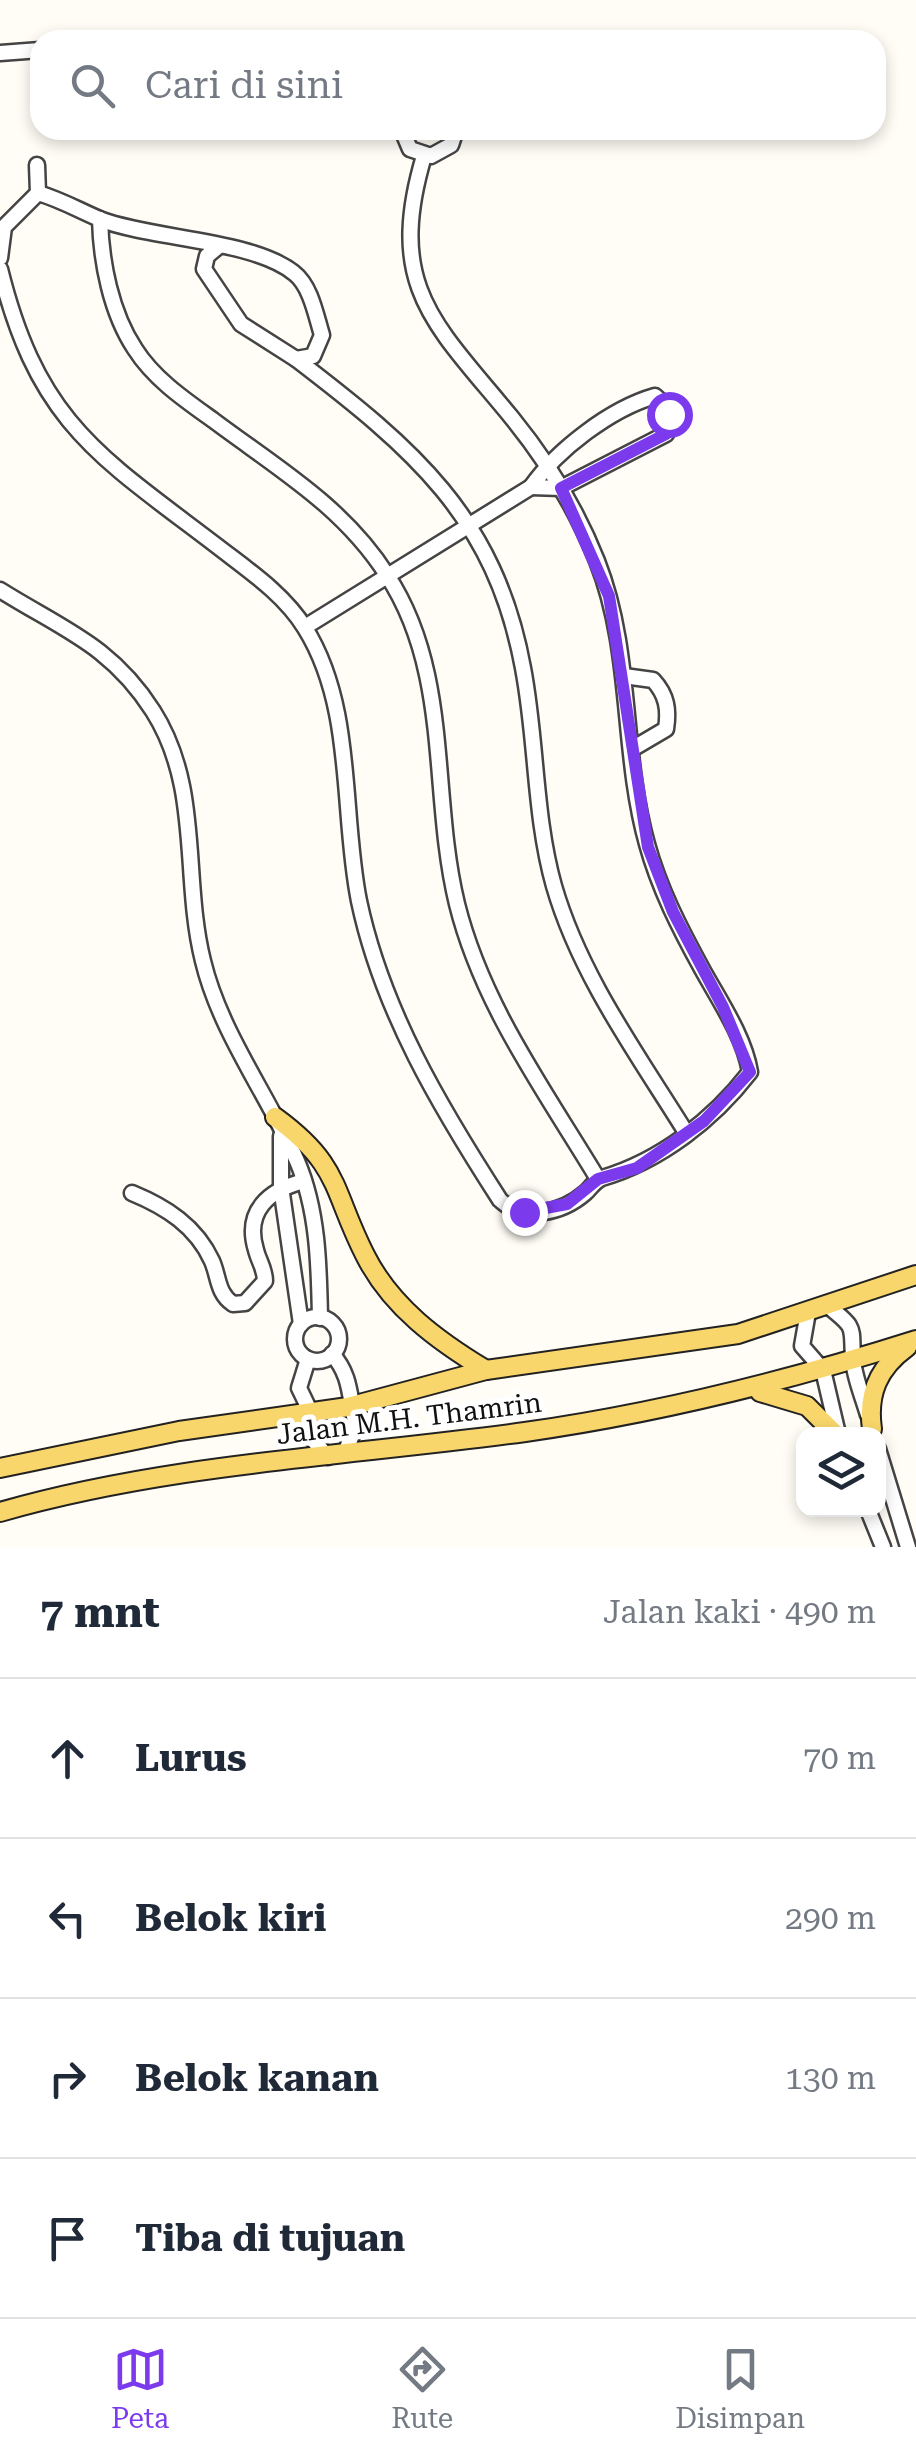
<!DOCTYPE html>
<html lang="id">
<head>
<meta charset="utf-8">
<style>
  body { margin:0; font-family:"Roboto Serif",serif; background:#f2f2f3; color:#1f2937 }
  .controls { position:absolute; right:30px; bottom:30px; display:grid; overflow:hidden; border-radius:20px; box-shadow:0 5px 15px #0003 }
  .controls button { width:90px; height:90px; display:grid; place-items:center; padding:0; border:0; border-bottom:2px solid #e0e1e3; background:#fff; color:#1f2937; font:50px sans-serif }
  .stop { position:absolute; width:30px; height:30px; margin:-22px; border:8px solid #7c3aed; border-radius:50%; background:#fff }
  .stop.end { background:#7c3aed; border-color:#fff; box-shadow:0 2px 10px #0008 }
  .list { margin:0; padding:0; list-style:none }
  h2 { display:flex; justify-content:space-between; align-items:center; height:130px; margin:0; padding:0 40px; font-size:42px }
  h2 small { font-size:32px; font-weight:400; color:#747a83 }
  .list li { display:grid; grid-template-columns:65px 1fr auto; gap:30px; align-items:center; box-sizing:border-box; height:160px; padding:0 40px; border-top:2px solid #e0e1e3 }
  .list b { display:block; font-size:38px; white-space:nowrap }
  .list em { font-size:32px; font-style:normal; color:#747a83 }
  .icon { flex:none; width:55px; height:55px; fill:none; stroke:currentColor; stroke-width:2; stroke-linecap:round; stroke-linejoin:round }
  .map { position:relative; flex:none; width:916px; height:1547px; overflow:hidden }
  .search { position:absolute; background:#fff; box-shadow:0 5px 15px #0003; left:30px; right:30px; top:30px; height:110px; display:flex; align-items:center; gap:25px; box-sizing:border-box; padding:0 35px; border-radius:30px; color:#747a83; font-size:38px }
  .sheet { height:770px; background:#fff }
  nav { display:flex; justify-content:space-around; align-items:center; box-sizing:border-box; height:140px; border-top:2px solid #e0e1e3; background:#fff; font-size:28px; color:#747a83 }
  nav a { display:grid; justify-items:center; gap:5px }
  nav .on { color:#7c3aed }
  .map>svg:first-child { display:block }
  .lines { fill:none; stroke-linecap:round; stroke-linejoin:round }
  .minor-casing { stroke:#444; stroke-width:19 }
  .major-casing { stroke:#222; stroke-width:22 }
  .minor { stroke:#fff; stroke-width:14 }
  .major { stroke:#f9d66b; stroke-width:18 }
  .route { stroke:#7c3aed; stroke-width:12 }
  .labels { text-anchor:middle; stroke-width:10; stroke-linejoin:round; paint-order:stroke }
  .street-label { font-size:28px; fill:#111; stroke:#fff }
</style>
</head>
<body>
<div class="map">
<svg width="916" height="1547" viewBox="0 0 916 1547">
  <rect width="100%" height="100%" fill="#fffdf5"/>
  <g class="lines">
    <defs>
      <g id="minor">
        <path d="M0,53L40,50"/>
        <path d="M402,130L410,149L431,156L451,145L456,130"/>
        <path d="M38,193C62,200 80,211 102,220C153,239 253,240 294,273C311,286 316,316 322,335L313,356L296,359L241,324L204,269L207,256L219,246"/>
        <path d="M100,219C101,262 111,313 135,349C154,379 185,400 213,420C277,468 343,506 387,575C452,674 430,793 457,904C482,1005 545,1091 598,1179"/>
        <path d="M0,258L4,227L38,193L37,165"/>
        <path d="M0,269C38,423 99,456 217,546C248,570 284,594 305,628C355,708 341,812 359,901C382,1010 440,1107 500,1200C523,1222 562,1213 585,1193C591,1188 594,1181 602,1178C660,1161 713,1120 750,1072C744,1036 719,1000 702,969C680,929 659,888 647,844C621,751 633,652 597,561C576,508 547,461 512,418C435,324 385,287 424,156"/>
        <path d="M296,359C412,448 495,516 523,668C537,741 534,815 554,886C580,976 638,1055 687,1134"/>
        <path d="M655,396L665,405L671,426L666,434L561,488L531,487C557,450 610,409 655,396Z"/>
        <path d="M0,590C62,629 111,645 153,711C202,788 182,877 203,961C220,1032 268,1095 297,1161C318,1210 319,1265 320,1318"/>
        <path d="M305,627L531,487"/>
        <path d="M624,676L653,680C667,695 669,710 666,729L632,749"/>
        <path d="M281,1136V1187L301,1324"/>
        <path d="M132,1193C166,1207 196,1226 212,1261C219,1277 217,1293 233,1304L245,1303L265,1281C265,1269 259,1262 256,1250C244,1211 269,1190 304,1181"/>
        <path d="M828,1306C857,1329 851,1326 853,1359C854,1377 863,1397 868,1415"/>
        <path d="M808,1312L802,1346L823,1370L838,1434"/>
        <circle cx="317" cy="1339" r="22"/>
        <path d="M332,1354C352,1376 349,1399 356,1425L345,1453"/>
        <path d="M308,1359L299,1388L311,1413L307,1433L328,1457"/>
        <path d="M878,1449L908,1547"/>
        <path d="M868,1510L883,1547"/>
      </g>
      <g id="major">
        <path d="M275,1117C341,1165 332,1190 365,1255C391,1307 438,1341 486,1370"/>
        <path d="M760,1392L807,1406L835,1434"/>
        <path d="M872,1429C867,1394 878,1368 907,1347"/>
        <path d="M0,1468L179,1431L348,1407L486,1370L738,1334L916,1275"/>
        <path d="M0,1512C170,1463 351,1456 525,1432C659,1413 787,1381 916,1340"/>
      </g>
    </defs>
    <!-- minor casing -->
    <use href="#minor" class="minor-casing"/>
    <!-- major casing -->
    <use href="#major" class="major-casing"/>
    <!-- minor -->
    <use href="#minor" class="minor"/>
    <!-- major -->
    <use href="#major" class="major"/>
  </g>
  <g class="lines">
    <!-- route -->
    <path class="route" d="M524,1212L567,1204L598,1179L637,1168L704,1121L750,1072L723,1007L673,912L648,847L609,596L561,488L666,434L672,426L669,414"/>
  </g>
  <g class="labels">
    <!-- street labels -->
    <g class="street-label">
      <text transform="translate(409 1418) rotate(-7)" y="10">Jalan M.H. Thamrin</text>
    </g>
  </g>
</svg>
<div class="controls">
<button><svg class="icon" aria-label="layers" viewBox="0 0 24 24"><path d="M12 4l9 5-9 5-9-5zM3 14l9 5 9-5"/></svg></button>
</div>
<div class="stop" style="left:669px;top:414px"></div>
<div class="stop end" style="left:524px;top:1212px"></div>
<div class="search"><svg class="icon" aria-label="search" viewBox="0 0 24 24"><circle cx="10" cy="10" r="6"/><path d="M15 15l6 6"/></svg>Cari di sini</div>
</div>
<section class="sheet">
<h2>7 mnt<small>Jalan kaki · 490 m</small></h2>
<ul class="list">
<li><svg class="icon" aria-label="ahead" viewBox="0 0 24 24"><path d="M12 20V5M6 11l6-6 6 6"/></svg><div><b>Lurus</b></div><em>70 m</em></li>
<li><svg class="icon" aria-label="left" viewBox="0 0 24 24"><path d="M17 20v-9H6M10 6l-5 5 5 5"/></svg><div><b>Belok kiri</b></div><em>290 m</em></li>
<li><svg class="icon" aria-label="right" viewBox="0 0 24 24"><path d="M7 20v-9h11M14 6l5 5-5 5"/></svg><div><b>Belok kanan</b></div><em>130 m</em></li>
<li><svg class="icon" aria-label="arrive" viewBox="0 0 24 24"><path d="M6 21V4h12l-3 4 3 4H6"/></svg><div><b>Tiba di tujuan</b></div></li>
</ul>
</section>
<nav>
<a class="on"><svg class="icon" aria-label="map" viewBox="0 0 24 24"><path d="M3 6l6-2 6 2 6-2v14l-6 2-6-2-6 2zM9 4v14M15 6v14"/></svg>Peta</a>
<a><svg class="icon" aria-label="directions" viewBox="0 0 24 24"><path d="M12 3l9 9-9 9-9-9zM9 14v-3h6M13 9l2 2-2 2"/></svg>Rute</a>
<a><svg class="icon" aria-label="saved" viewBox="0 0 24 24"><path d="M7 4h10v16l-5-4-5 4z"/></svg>Disimpan</a>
</nav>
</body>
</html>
